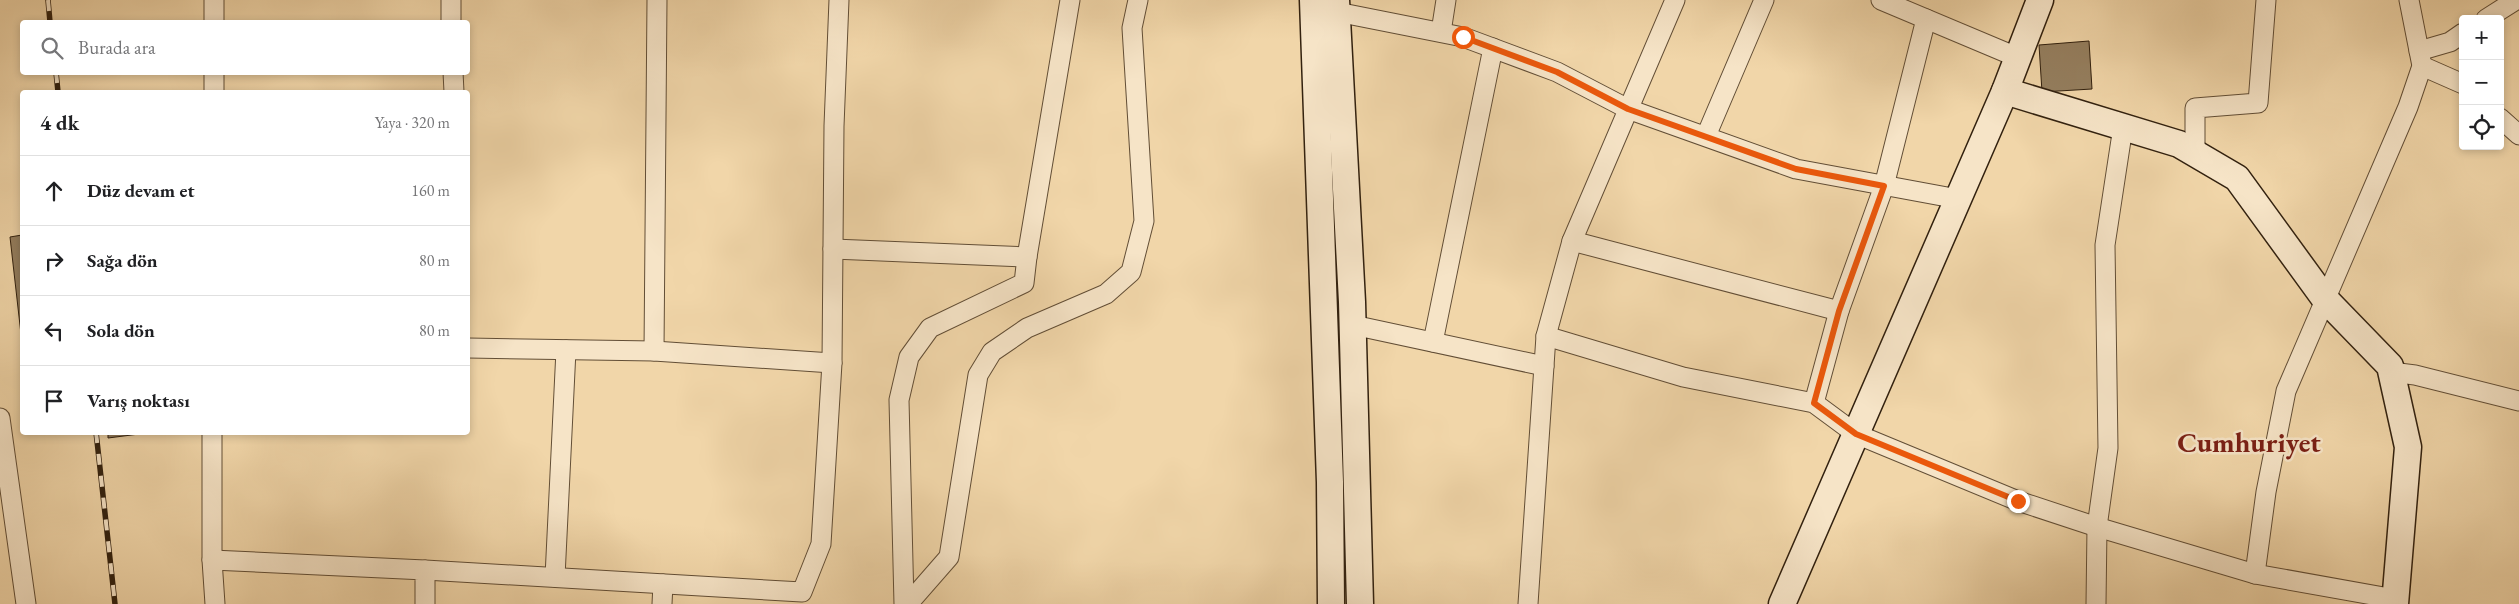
<!DOCTYPE html>
<html lang="tr">
<head>
<meta charset="utf-8">
<style>
  body { margin:0; font-family:"EB Garamond",serif; background:#f6f6f6; color:#202124 }
  .controls { position:absolute; right:15px; top:15px; display:grid; overflow:hidden; border-radius:5px; box-shadow:0 2px 8px #0003 }
  .controls button { width:45px; height:45px; display:grid; place-items:center; padding:0; border:0; border-bottom:1px solid #e0e0e0; background:#fff; color:#202124; font:25px sans-serif }
  .stop { position:absolute; width:15px; height:15px; margin:-11px; border:4px solid #ea580c; border-radius:50%; background:#fff }
  .stop.end { background:#ea580c; border-color:#fff; box-shadow:0 1px 5px #0008 }
  .list { margin:0; padding:0; list-style:none }
  h2 { display:flex; justify-content:space-between; align-items:center; height:65px; margin:0; padding:0 20px; font-size:21px }
  h2 small { font-size:16px; font-weight:400; color:#757577 }
  .list li { display:grid; grid-template-columns:32px 1fr auto; gap:15px; align-items:center; box-sizing:border-box; height:70px; padding:0 20px; border-top:1px solid #e0e0e0 }
  .list b { display:block; font-size:19px; white-space:nowrap }
  .list em { font-size:16px; font-style:normal; color:#757577 }
  .icon { flex:none; width:28px; height:28px; fill:none; stroke:currentColor; stroke-width:2; stroke-linecap:round; stroke-linejoin:round }
  .map { position:relative; flex:none; width:2519px; height:604px; overflow:hidden }
  .search { position:absolute; background:#fff; box-shadow:0 2px 8px #0003; left:20px; top:20px; width:450px; height:55px; display:flex; align-items:center; gap:12px; box-sizing:border-box; padding:0 18px; border-radius:5px; color:#757577; font-size:19px }
  .panel { position:absolute; background:#fff; box-shadow:0 2px 8px #0003; left:20px; top:90px; width:450px; height:345px; border-radius:5px }
  .map>svg:first-child { display:block }
  .building { fill:#957f5f; stroke:#32210f }
  .lines { fill:none; stroke-linecap:round; stroke-linejoin:round }
  .street-casing { stroke:#624e36; stroke-width:21 }
  .secondary-casing { stroke:#32210f; stroke-width:29 }
  .street { stroke:#f6e4c7; stroke-width:19 }
  .secondary { stroke:#f6e4c7; stroke-width:26 }
  .rail-casing { stroke:#32210f; stroke-width:5.5 }
  .rail { stroke:#f6e4c7; stroke-width:4; stroke-dasharray:11; stroke-linecap:butt }
  .route { stroke:#ea580c; stroke-width:6 }
  .labels { text-anchor:middle; stroke-width:5; stroke-linejoin:round; paint-order:stroke }
  .district-label { font-size:28px; font-weight:bold; fill:#7a1f14; stroke:#f6e4c7 }
</style>
</head>
<body>
<div class="map">
<svg width="2519" height="604" viewBox="0 0 2519 604">
  <rect width="100%" height="100%" fill="#f1d6a9"/>
  <filter id="stains"><feTurbulence type="fractalNoise" baseFrequency=".004" numOctaves="4"/><feColorMatrix values="0 0 0 0 .2 0 0 0 0 .09 0 0 0 0 .02 0 0 0 .5 -.17"/></filter>
  <radialGradient id="worn" r=".72"><stop offset=".6" stop-color="#630" stop-opacity="0"/><stop offset="1" stop-color="#630" stop-opacity=".3"/></radialGradient>
  <!-- building -->
  <g class="building">
    <path d="M2089,41L2092,89L2042,92L2039,45Z"/>
    <path d="M22,235V343L10,237Z"/>
    <path d="M108,432H147V433L108,438Z"/>
  </g>
  <g class="lines">
    <defs>
      <g id="street">
        <path d="M451,0V22"/>
        <path d="M1881,0L2019,58"/>
        <path d="M1337,12L1463,37L1557,72L1628,109L1796,169L1958,199"/>
        <path d="M2486,19L2516,0"/>
        <path d="M214,22V0"/>
        <path d="M1441,32L1446,0"/>
        <path d="M2419,51L2450,42L2463,33"/>
        <path d="M2422,66L2463,84"/>
        <path d="M453,72L454,92"/>
        <path d="M214,92V72"/>
        <path d="M2500,118L2519,135"/>
        <path d="M1706,136L1764,0"/>
        <path d="M2195,154V108L2258,103L2266,0"/>
        <path d="M1572,241L1839,311"/>
        <path d="M833,249L1027,257L1070,0"/>
        <path d="M1353,325L1544,366"/>
        <path d="M1546,336L1683,377L1814,403L1856,434L2018,501L2097,527L2255,574L2395,599"/>
        <path d="M1433,342L1493,48"/>
        <path d="M468,348L654,351L832,363"/>
        <path d="M654,351L657,0"/>
        <path d="M2391,372L2415,375L2519,401"/>
        <path d="M1814,403L1839,311L1884,186L1926,19"/>
        <path d="M0,418L26,604"/>
        <path d="M212,432V560L215,604"/>
        <path d="M212,560L425,570V604"/>
        <path d="M425,570L802,592L821,544L832,363L834,126L839,0"/>
        <path d="M2255,574L2266,492L2286,391L2408,107L2422,66L2409,0"/>
        <path d="M555,577L566,350"/>
        <path d="M662,604L663,584"/>
        <path d="M904,604L899,400L909,357L930,328L1024,283L1027,257"/>
        <path d="M908,604L949,557L978,375L992,352L1027,328L1106,294L1131,272L1144,221L1132,28L1138,0"/>
        <path d="M1528,604L1546,336L1572,241L1675,0"/>
        <path d="M2096,604L2097,527L2108,448L2105,245L2123,127"/>
      </g>
      <g id="secondary">
        <path d="M1313,0L1330,482L1331,604"/>
        <path d="M1336,0L1352,302L1360,604"/>
        <path d="M2005,91L2179,144L2237,178L2325,299L2390,366L2408,447L2395,604"/>
        <path d="M1782,604L2005,91L2040,0"/>
      </g>
    </defs>
    <!-- street casing -->
    <use href="#street" class="street-casing"/>
    <!-- secondary casing -->
    <use href="#secondary" class="secondary-casing"/>
    <!-- street -->
    <use href="#street" class="street"/>
    <!-- secondary -->
    <use href="#secondary" class="secondary"/>
    <defs>
      <g id="rail">
        <path d="M48,0L50,22"/>
        <path d="M56,72L58,92"/>
        <path d="M96,432L115,604"/>
      </g>
    </defs>
    <!-- rail casing -->
    <use href="#rail" class="rail-casing"/>
    <!-- rail -->
    <use href="#rail" class="rail"/>
  </g>
  <g class="lines">
    <!-- route -->
    <path class="route" d="M1463,37L1557,72L1628,109L1796,169L1884,186L1839,311L1814,403L1856,434L2018,501"/>
  </g>
  <g class="labels">
    <!-- district labels -->
    <g class="district-label">
      <text x="2249" y="452">Cumhuriyet</text>
    </g>
  </g>
  <rect width="100%" height="100%" filter="url(#stains)"/>
  <rect width="100%" height="100%" fill="url(#worn)"/>
</svg>
<div class="controls">
<button>+</button>
<button>−</button>
<button><svg class="icon" aria-label="locate" viewBox="0 0 24 24"><circle cx="12" cy="12" r="6"/><path d="M12 2v4M12 18v4M2 12h4M18 12h4"/></svg></button>
</div>
<div class="stop" style="left:1463px;top:37px"></div>
<div class="stop end" style="left:2018px;top:501px"></div>
<div class="search"><svg class="icon" aria-label="search" viewBox="0 0 24 24"><circle cx="10" cy="10" r="6"/><path d="M15 15l6 6"/></svg>Burada ara</div>
<section class="panel">
<h2>4 dk<small>Yaya · 320 m</small></h2>
<ul class="list">
<li><svg class="icon" aria-label="ahead" viewBox="0 0 24 24"><path d="M12 20V5M6 11l6-6 6 6"/></svg><div><b>Düz devam et</b></div><em>160 m</em></li>
<li><svg class="icon" aria-label="right" viewBox="0 0 24 24"><path d="M7 20v-9h11M14 6l5 5-5 5"/></svg><div><b>Sağa dön</b></div><em>80 m</em></li>
<li><svg class="icon" aria-label="left" viewBox="0 0 24 24"><path d="M17 20v-9H6M10 6l-5 5 5 5"/></svg><div><b>Sola dön</b></div><em>80 m</em></li>
<li><svg class="icon" aria-label="arrive" viewBox="0 0 24 24"><path d="M6 21V4h12l-3 4 3 4H6"/></svg><div><b>Varış noktası</b></div></li>
</ul>
</section>
</div>
</body>
</html>
